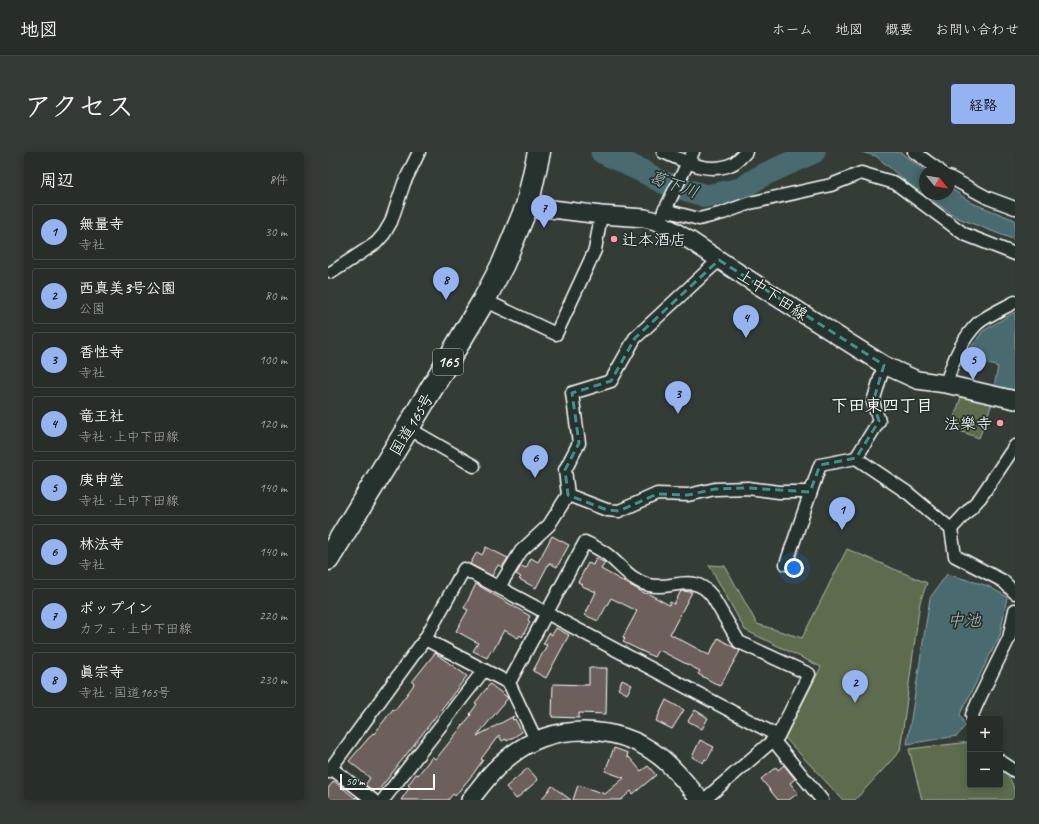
<!DOCTYPE html>
<html lang="ja">
<head>
<meta charset="utf-8">
<style>
  body { margin:0; font-family:Caveat,"Klee One",sans-serif; background:#333934; color:#f1f3f6 }
  .controls { position:absolute; right:12px; bottom:12px; display:grid; overflow:hidden; border-radius:4px; box-shadow:0 2px 10px #0003 }
  .controls button { width:36px; height:36px; display:grid; place-items:center; padding:0; border:0; border-bottom:1px solid #434945; background:#272d28; color:#f1f3f6; font:20px sans-serif }
  .compass { position:absolute; left:591px; top:12px; width:36px; height:36px; border-radius:50%; background:#272d28; box-shadow:0 2px 10px #0003; rotate:120deg }
  .scale { position:absolute; left:12px; bottom:10px; width:95px; box-sizing:border-box; padding-left:4px; border:2px solid #fff; border-top:0; font-size:11px; line-height:14px; white-space:nowrap; color:#fff; -webkit-text-stroke:3px #26332d; paint-order:stroke }
  .you { position:absolute; left:466px; top:416px; width:14px; height:14px; margin:-10px; border:3px solid #fff; border-radius:50%; background:#1a73e8; box-shadow:0 0 0 6px #1a73e833 }
  .badge { display:grid; place-items:center; width:26px; height:26px; border-radius:50%; background:#95b2f1; color:#111; font-size:13px; font-weight:700 }
  .pin { position:absolute; translate:-50% -33px; filter:drop-shadow(0 1px 2px #0008) }
  .pin::after { content:''; position:absolute; top:21px; width:14px; height:12px; background:inherit; clip-path:polygon(0 0,100% 0,50% 100%) }
  .list { margin:0; padding:0; list-style:none }
  h2 { display:flex; justify-content:space-between; align-items:center; height:52px; margin:0; padding:0 16px; font-size:17px }
  h2 small { font-size:13px; font-weight:400; color:#a4a8a8 }
  .list li { display:grid; grid-template-columns:26px 1fr auto; gap:12px; align-items:center; box-sizing:border-box; height:56px; margin:0 8px 8px; padding:0 8px; border:1px solid #434945; border-radius:4px }
  .list b { display:block; font-size:15px; white-space:nowrap }
  .list p { margin:0; font-size:13px; white-space:nowrap; color:#a4a8a8 }
  .list em { font-size:13px; font-style:normal; color:#a4a8a8 }
  .map { position:relative; flex:none; width:687px; height:648px; overflow:hidden; border-radius:4px }
  header { display:flex; align-items:center; gap:24px; box-sizing:border-box; height:56px; padding:0 20px; background:#272d28; border-bottom:1px solid #434945 }
  header strong { font-size:19px }
  nav { display:flex; gap:22px; margin-inline-start:auto; font-size:14px }
  .intro { display:flex; align-items:center; justify-content:space-between; box-sizing:border-box; height:96px; padding:0 24px }
  h1 { margin:0; font-size:28px }
  .button { padding:10px 18px; border-radius:4px; background:#95b2f1; color:#111; font-size:14px; font-weight:700 }
  main { display:flex; gap:24px; padding:0 24px }
  aside { flex:1; background:#272d28; border-radius:4px; box-shadow:0 2px 10px #0003 }
  .map>svg:first-child { display:block }
  .green { fill:#5d6c4e; stroke:#aeb6a6 }
  .water { fill:#486b6e; stroke:#91a6a8 }
  .lines { fill:none; stroke-linecap:round; stroke-linejoin:round }
  .river { stroke:#486b6e; stroke-width:23 }
  .building { fill:#6c5f5b; stroke:#fff }
  .street-casing { stroke:#fff; stroke-width:15 }
  .secondary-casing { stroke:#fff; stroke-width:20 }
  .highway-casing { stroke:#fff; stroke-width:25 }
  .street { stroke:#26332d; stroke-width:12 }
  .secondary { stroke:#26332d; stroke-width:17 }
  .highway { stroke:#26332d; stroke-width:22 }
  .marked { fill:none; stroke:#3f918b; stroke-width:3; stroke-dasharray:8 5; stroke-linejoin:round }
  .poi-dot { fill:#ff9aa2; stroke:#26332d; stroke-width:1.5 }
  .labels { text-anchor:middle; stroke-width:3.5; stroke-linejoin:round; paint-order:stroke }
  .shield { fill:#26332d; stroke:#bec2c0; stroke-width:1 }
  .shield-label { font-size:15px; font-weight:bold; fill:#fff }
  .poi-label { font-size:16px; fill:#fff; stroke:#26332d; text-anchor:start }
  .street-label { font-size:16px; fill:#fff; stroke:#26332d }
  .water-label { font-size:17px; font-style:italic; fill:#adbcbe; stroke:#26332d }
  .neighbourhood-label { font-size:17px; font-weight:bold; fill:#fff; stroke:#26332d }
</style>
</head>
<body>
<header>
<strong>地図</strong>
<nav><a>ホーム</a><a>地図</a><a>概要</a><a>お問い合わせ</a></nav>
</header>
<div class="intro"><h1>アクセス</h1><a class="button">経路</a></div>
<main>
<aside>
<h2>周辺<small>8件</small></h2>
<ul class="list">
<li><span class="badge">1</span><div><b>無量寺</b><p>寺社</p></div><em>30 m</em></li>
<li><span class="badge">2</span><div><b>西真美3号公園</b><p>公園</p></div><em>80 m</em></li>
<li><span class="badge">3</span><div><b>香性寺</b><p>寺社</p></div><em>100 m</em></li>
<li><span class="badge">4</span><div><b>竜王社</b><p>寺社 · 上中下田線</p></div><em>120 m</em></li>
<li><span class="badge">5</span><div><b>庚申堂</b><p>寺社 · 上中下田線</p></div><em>140 m</em></li>
<li><span class="badge">6</span><div><b>林法寺</b><p>寺社</p></div><em>140 m</em></li>
<li><span class="badge">7</span><div><b>ポップイン</b><p>カフェ · 上中下田線</p></div><em>220 m</em></li>
<li><span class="badge">8</span><div><b>眞宗寺</b><p>寺社 · 国道165号</p></div><em>230 m</em></li>
</ul>
</aside>
<div class="map">
<svg width="687" height="648" viewBox="0 0 687 648">
  <rect width="100%" height="100%" fill="#343c36"/>
  <filter id="ink" filterUnits="userSpaceOnUse"><feTurbulence type="fractalNoise" baseFrequency=".025" numOctaves="2"/><feDisplacementMap in="SourceGraphic" scale="8" xChannelSelector="R" yChannelSelector="G"/><feConvolveMatrix kernelMatrix="1 2 1 2 8 2 1 2 1" color-interpolation-filters="sRGB"/></filter>
  <g filter="url(#ink)">
    <!-- green -->
    <g class="green">
      <path d="M634,242L665,249L651,286L623,276Z"/>
      <path d="M519,397L599,431L592,450L572,599L527,648H515L457,586L493,515L417,478L381,413L397,414L429,472L474,486Z"/>
      <path d="M642,590V633H672V614C682,626 687,632 687,648H594L581,597Z"/>
    </g>
    <!-- water -->
    <g class="water">
      <path d="M533,0H572L597,19V42H621V35L644,51L687,68V88L630,66L582,33L548,4Z"/>
      <path d="M687,160V240L666,234L670,215L637,204L655,179Z"/>
      <path d="M619,422L660,434L679,445L672,483L632,562L637,574L629,584L579,592L602,446Z"/>
    </g>
    <g class="lines">
      <!-- river -->
      <path class="river" d="M274,0L316,20L334,30L378,44L413,37L433,24L486,0"/>
    </g>
    <!-- building -->
    <g class="building">
      <path d="M224,384L241,393L229,415L221,411L208,436L191,427L193,425L188,422L193,414L198,416L203,406L210,410Z"/>
      <path d="M158,395L180,406L174,415L170,413L164,424L142,412L149,400L154,403Z"/>
      <path d="M268,406L277,411L273,417L318,442L319,441L341,453L342,450L346,452L353,439L364,440L342,482L381,503L390,486L412,499L392,534L370,522L372,519L333,499L330,498L326,505L295,490L297,487L295,485L309,459L283,446L270,469L257,463L268,440L254,434L255,433L250,430L260,411L265,413Z"/>
      <path d="M148,432L202,464L200,468L202,470L194,485L192,483L190,486L176,478L165,499L163,498L159,506L145,499L150,491L128,479L140,458L136,456Z"/>
      <path d="M228,476L241,483L218,526L205,519L219,493L215,492L221,481L224,483Z"/>
      <path d="M107,501L139,524L50,639L48,637L46,639L37,633L42,626L21,609L45,581L46,582L65,557L67,558L85,534L86,531L84,530Z"/>
      <path d="M261,516H279L278,562L251,561V566L224,565L225,532L261,533Z"/>
      <path d="M294,528L304,533L299,542L290,537Z"/>
      <path d="M162,532L180,546L149,584L186,564L184,566L185,568L187,567L194,580L179,589L178,587L174,589L171,583L153,607L155,608L145,622L127,644L125,642L120,648H73L82,635L80,633L88,622L90,623L104,605L108,607L143,563L142,562L149,552L147,551Z"/>
      <path d="M338,548L356,558L344,577L328,569Z"/>
      <path d="M367,558L380,566L374,577L360,569Z"/>
      <path d="M372,588L386,595L379,608L377,607L375,611L364,605Z"/>
      <path d="M286,596L300,601L299,605L302,606L313,619L320,614L328,623L305,642L303,639L293,648H245L250,633L277,642L296,626L277,619Z"/>
      <path d="M456,613L467,627L462,631L470,641L461,648H450L433,627L448,615L450,618Z"/>
      <path d="M200,616L210,628L188,647L178,635Z"/>
      <path d="M6,629L27,646L28,645L33,648H0V636Z"/>
      <path d="M224,634L243,648H213Z"/>
    </g>
    <g class="lines">
      <defs>
        <g id="street">
          <path d="M335,0C356,9 381,23 404,12C409,10 414,4 418,0"/>
          <path d="M586,0L611,18"/>
          <path d="M621,25L660,46L687,56"/>
          <path d="M336,58L371,67L395,61L422,51L503,33L533,21L567,31L636,82L687,102"/>
          <path d="M334,64L365,0"/>
          <path d="M4,120L48,91L56,82L63,70L76,31L91,0"/>
          <path d="M156,148L228,182L267,98L273,63"/>
          <path d="M618,232C624,211 633,188 649,172C656,165 678,155 687,150"/>
          <path d="M80,276L146,314"/>
          <path d="M687,294L652,346L623,377L627,404L675,429L687,441"/>
          <path d="M528,306L551,269L545,250L556,213"/>
          <path d="M240,343L279,358L291,359L329,342L360,343L387,337L420,336L451,340H482"/>
          <path d="M458,412L492,313L528,306L580,341L623,377"/>
          <path d="M171,435L193,399L221,373L240,343L237,318L251,291L244,241L283,229L307,186L391,108"/>
          <path d="M97,487L181,531"/>
          <path d="M645,567L644,563L653,543L681,486L687,458"/>
          <path d="M208,588L181,531L257,390C265,394 274,398 281,404C294,415 304,429 321,433C344,439 365,419 384,444L411,490L481,522L450,584L376,648"/>
          <path d="M445,588L494,648"/>
          <path d="M672,609L687,619"/>
          <path d="M3,616L45,648"/>
          <path d="M0,620L97,487L136,417L450,584"/>
          <path d="M55,648L156,518"/>
        </g>
        <g id="secondary">
          <path d="M199,54L273,63L317,66L331,70L363,89L417,125L556,213L589,228L618,232L687,248"/>
          <path d="M142,648C154,633 165,617 181,605C223,570 288,571 331,604C347,616 359,633 373,648"/>
        </g>
        <path id="highway" d="M0,407L80,276L156,148L175,112L199,54L211,0"/>
      </defs>
      <!-- street casing -->
      <use href="#street" class="street-casing"/>
      <!-- secondary casing -->
      <use href="#secondary" class="secondary-casing"/>
      <!-- highway casing -->
      <use href="#highway" class="highway-casing"/>
      <!-- street -->
      <use href="#street" class="street"/>
      <!-- secondary -->
      <use href="#secondary" class="secondary"/>
      <!-- highway -->
      <use href="#highway" class="highway"/>
    </g>
  </g>
  <!-- marked area -->
  <path class="marked" d="M391,108L556,213L545,250L551,269L528,306L492,313L482,340L420,336L387,337L360,343L329,342L291,359L279,358L240,343L237,318L251,291L244,241L283,229L307,186Z"/>
  <!-- markers -->
  <g class="poi-dot">
    <circle cx="286" cy="87" r="4"/>
    <circle cx="672" cy="271" r="4"/>
  </g>
  <g class="labels">
    <!-- shield labels -->
    <rect class="shield" x="105" y="197" width="30" height="26" rx="3"/>
    <g class="shield-label">
      <text x="120" y="215">165</text>
    </g>
    <!-- poi labels -->
    <g class="poi-label">
      <text x="294" y="93">辻本酒店</text>
      <text x="664" y="277" text-anchor="end">法樂寺</text>
    </g>
    <!-- street labels -->
    <g class="street-label">
      <text transform="translate(445 142) rotate(33)" y="6">上中下田線</text>
      <text transform="translate(83 272) rotate(-59)" y="6">国道165号</text>
    </g>
    <!-- water labels -->
    <g class="water-label">
      <text transform="translate(346 32) rotate(20)" y="6">葛下川</text>
      <text x="636" y="474">中池</text>
    </g>
    <!-- neighbourhood labels -->
    <g class="neighbourhood-label">
      <text x="554" y="259">下田東四丁目</text>
    </g>
  </g>
</svg>
<div class="controls">
<button>+</button>
<button>−</button>
</div>
<svg class="compass" viewBox="-18 -18 36 36"><path d="M0-13l5 13h-10z" fill="#e53935"/><path d="M0 13l5-13h-10z" fill="#a4a8a8"/></svg>
<div class="scale">50 m</div>
<div class="you"></div>
<div class="pin badge" style="left:514px;top:378px">1</div>
<div class="pin badge" style="left:527px;top:551px">2</div>
<div class="pin badge" style="left:350px;top:262px">3</div>
<div class="pin badge" style="left:418px;top:186px">4</div>
<div class="pin badge" style="left:645px;top:228px">5</div>
<div class="pin badge" style="left:207px;top:326px">6</div>
<div class="pin badge" style="left:216px;top:76px">7</div>
<div class="pin badge" style="left:118px;top:148px">8</div>
</div>
</main>
</body>
</html>
